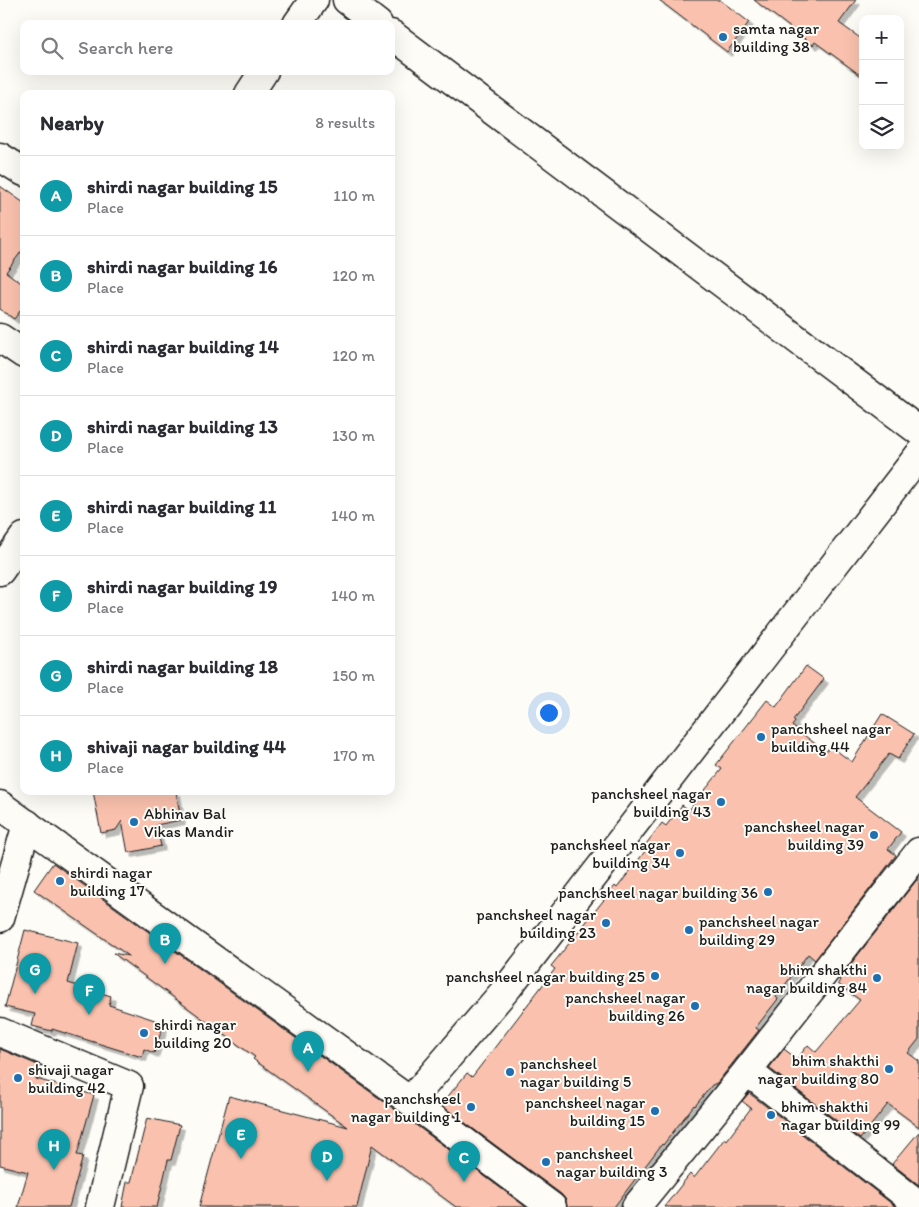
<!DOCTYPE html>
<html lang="en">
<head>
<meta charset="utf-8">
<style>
  body { margin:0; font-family:Itim,sans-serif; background:#f2f2f3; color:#2b2b33 }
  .controls { position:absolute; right:15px; top:15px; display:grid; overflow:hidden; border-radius:10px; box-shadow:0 5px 20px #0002 }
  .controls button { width:45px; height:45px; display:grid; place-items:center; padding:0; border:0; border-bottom:1px solid #e1e1e2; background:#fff; color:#2b2b33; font:25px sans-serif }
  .you { position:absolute; left:548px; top:712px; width:18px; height:18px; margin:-12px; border:4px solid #fff; border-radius:50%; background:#1a73e8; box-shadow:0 0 0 8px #1a73e833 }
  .badge { display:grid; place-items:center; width:32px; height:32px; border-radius:50%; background:#7c3aed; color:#fff; font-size:16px; font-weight:700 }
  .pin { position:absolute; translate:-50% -41px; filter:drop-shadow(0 1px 2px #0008) }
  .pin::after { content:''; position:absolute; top:26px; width:18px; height:15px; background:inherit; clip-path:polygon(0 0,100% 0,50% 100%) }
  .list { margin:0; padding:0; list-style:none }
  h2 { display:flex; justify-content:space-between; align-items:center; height:65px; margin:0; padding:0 20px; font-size:21px }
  h2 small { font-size:16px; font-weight:400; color:#7c7c81 }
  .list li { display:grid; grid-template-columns:32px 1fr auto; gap:15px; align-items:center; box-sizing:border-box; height:80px; padding:0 20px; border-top:1px solid #e1e1e2 }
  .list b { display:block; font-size:19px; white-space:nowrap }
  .list p { margin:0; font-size:16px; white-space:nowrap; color:#7c7c81 }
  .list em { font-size:16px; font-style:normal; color:#7c7c81 }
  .icon { flex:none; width:28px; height:28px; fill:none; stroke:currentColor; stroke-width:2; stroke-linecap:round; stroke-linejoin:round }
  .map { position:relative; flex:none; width:919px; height:1207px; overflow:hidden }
  .search { position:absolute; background:#fff; box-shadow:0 5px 20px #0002; left:20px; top:20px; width:375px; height:55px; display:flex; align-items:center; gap:12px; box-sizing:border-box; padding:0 18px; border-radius:10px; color:#7c7c81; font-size:19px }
  .panel { position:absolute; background:#fff; box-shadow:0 5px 20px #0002; left:20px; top:90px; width:375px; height:705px; border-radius:10px }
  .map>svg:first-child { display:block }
  .building { fill:#fac2ae; stroke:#1c1c1c; filter:url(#shadow) }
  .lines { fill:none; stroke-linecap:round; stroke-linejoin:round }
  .minor-casing { stroke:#1c1c1c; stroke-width:31 }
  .minor { stroke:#fdfcf7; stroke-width:28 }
  .poi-dot { fill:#1f6fb2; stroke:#fdfcf7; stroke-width:2 }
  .labels { text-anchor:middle; stroke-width:4; stroke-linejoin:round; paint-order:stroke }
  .poi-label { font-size:16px; fill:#1c1c1c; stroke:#fdfcf7; text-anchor:end }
</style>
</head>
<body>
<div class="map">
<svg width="919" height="1207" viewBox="0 0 919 1207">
  <defs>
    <filter id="shadow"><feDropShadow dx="4.5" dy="4.5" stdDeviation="0" flood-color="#0004"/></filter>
  </defs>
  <rect width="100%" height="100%" fill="#fdfcf7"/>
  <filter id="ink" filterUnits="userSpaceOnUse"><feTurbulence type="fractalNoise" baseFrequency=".02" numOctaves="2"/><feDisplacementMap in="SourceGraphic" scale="10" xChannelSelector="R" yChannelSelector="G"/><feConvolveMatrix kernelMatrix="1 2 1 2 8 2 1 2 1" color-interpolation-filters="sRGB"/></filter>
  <g filter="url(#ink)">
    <!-- building -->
    <g class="building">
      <path d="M659,0H720L749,22L727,52Z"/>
      <path d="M754,0H856L839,23L863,40V77L815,42L813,45Z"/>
      <path d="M0,186L24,203V248L6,272L24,285V306L14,319L0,309Z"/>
      <path d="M806,666L824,679L793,720L795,722L792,726L826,752L830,746L852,762L882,714L914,734L898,759L889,754L855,797L901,832L888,849L896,855L815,960L808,954L776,997L778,999L757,1026L756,1028L759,1030L717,1083L712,1085L695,1106L694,1105L663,1145L662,1144L614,1207H567L566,1200L561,1194L441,1105L467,1073L472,1077L555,969L551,966L615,886L617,888L649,846L646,844L662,823L666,826L682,805L689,810L722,769L716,765L767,700L776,707Z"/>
      <path d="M93,791H176L181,820L156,825L161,846L128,853L122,821L116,830L101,833Z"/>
      <path d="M53,863L401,1114L526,1207H456L372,1145L357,1207H199L229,1096L348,1127L253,1059L255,1057L113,953L129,956L34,890Z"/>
      <path d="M919,877V1039L908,1053L919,1061V1127L888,1104L860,1139L769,1068L784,1049L797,1059L808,1045L816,1052L860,1000L838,984L840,980L839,979Z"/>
      <path d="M25,930L78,943L68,983L111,996L109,1005L164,1023L154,1053L144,1049L142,1057L52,1029V1031L32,1026L35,1014L5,1007Z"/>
      <path d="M0,1049L40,1066L36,1079L94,1095L77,1155L83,1156L69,1207H18L28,1172L0,1165Z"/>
      <path d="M749,1093L896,1207H664L690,1174L694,1178L725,1138L727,1140L751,1108L742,1101Z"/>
      <path d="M147,1118L180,1125L171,1160H168L157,1207H122L127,1182H131Z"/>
      <path d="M919,1132V1185L892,1164Z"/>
    </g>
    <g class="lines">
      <defs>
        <g id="minor">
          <path d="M347,0L378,24"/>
          <path d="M297,24L314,0"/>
          <path d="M391,34L919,431"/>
          <path d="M249,94L264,71"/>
          <path d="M0,157L24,172"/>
          <path d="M0,338L24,354"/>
          <path d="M0,571L24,537"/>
          <path d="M0,805L410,1101L552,1207"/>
          <path d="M0,918L27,824"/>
          <path d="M0,1032L129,1086L100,1207"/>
          <path d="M747,1071L919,1205"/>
          <path d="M410,1101L508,987L919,455"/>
          <path d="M636,1207L747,1071L919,852"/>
        </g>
      </defs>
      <!-- minor casing -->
      <use href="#minor" class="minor-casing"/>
      <!-- minor -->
      <use href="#minor" class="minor"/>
    </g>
  </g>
  <!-- markers -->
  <g class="poi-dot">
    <circle cx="723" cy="37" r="5"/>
    <circle cx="761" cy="737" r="5"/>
    <circle cx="721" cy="802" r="5"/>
    <circle cx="134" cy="822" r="5"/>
    <circle cx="874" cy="835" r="5"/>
    <circle cx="680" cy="853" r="5"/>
    <circle cx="60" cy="881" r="5"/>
    <circle cx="768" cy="892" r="5"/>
    <circle cx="606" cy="923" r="5"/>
    <circle cx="689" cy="930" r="5"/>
    <circle cx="655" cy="976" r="5"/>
    <circle cx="877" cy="978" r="5"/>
    <circle cx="695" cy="1006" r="5"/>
    <circle cx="144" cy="1033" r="5"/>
    <circle cx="889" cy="1069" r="5"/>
    <circle cx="510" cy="1072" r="5"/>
    <circle cx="18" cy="1078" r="5"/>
    <circle cx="471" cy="1107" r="5"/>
    <circle cx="655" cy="1111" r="5"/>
    <circle cx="771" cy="1115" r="5"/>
    <circle cx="546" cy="1162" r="5"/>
  </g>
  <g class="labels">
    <!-- poi labels -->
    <g class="poi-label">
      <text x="733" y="34" text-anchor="start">samta nagar<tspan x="733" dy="18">building 38</tspan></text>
      <text x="771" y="734" text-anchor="start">panchsheel nagar<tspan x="771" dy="18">building 44</tspan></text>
      <text x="711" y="799">panchsheel nagar<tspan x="711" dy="18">building 43</tspan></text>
      <text x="144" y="819" text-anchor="start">Abhinav Bal<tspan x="144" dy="18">Vikas Mandir</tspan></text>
      <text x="864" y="832">panchsheel nagar<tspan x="864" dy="18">building 39</tspan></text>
      <text x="670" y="850">panchsheel nagar<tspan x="670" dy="18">building 34</tspan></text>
      <text x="70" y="878" text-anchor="start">shirdi nagar<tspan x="70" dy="18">building 17</tspan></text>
      <text x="758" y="898">panchsheel nagar building 36</text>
      <text x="596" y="920">panchsheel nagar<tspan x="596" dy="18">building 23</tspan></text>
      <text x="699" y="927" text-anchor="start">panchsheel nagar<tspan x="699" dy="18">building 29</tspan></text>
      <text x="867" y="975">bhim shakthi<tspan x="867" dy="18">nagar building 84</tspan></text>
      <text x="645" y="982">panchsheel nagar building 25</text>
      <text x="685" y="1003">panchsheel nagar<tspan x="685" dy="18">building 26</tspan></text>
      <text x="154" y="1030" text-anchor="start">shirdi nagar<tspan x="154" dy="18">building 20</tspan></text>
      <text x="879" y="1066">bhim shakthi<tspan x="879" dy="18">nagar building 80</tspan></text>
      <text x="520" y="1069" text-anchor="start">panchsheel<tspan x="520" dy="18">nagar building 5</tspan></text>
      <text x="28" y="1075" text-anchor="start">shivaji nagar<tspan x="28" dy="18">building 42</tspan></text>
      <text x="461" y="1104">panchsheel<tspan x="461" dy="18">nagar building 1</tspan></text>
      <text x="645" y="1108">panchsheel nagar<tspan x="645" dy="18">building 15</tspan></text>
      <text x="781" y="1112" text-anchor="start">bhim shakthi<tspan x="781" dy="18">nagar building 99</tspan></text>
      <text x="556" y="1159" text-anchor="start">panchsheel<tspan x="556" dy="18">nagar building 3</tspan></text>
    </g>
  </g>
</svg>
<div class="controls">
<button>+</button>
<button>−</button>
<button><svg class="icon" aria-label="layers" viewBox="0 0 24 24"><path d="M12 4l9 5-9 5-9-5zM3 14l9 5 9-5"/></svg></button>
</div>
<div class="you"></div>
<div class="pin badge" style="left:308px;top:1072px;background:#0f9aa8">A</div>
<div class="pin badge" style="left:165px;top:964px;background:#0f9aa8">B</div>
<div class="pin badge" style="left:464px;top:1182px;background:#0f9aa8">C</div>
<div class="pin badge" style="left:327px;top:1181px;background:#0f9aa8">D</div>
<div class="pin badge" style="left:241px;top:1159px;background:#0f9aa8">E</div>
<div class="pin badge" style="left:89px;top:1015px;background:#0f9aa8">F</div>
<div class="pin badge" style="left:35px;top:994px;background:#0f9aa8">G</div>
<div class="pin badge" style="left:54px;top:1170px;background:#0f9aa8">H</div>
<div class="search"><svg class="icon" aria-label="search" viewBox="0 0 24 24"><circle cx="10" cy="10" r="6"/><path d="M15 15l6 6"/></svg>Search here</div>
<section class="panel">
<h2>Nearby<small>8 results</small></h2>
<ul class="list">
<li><span class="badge" style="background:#0f9aa8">A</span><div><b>shirdi nagar building 15</b><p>Place</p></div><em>110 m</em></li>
<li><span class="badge" style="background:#0f9aa8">B</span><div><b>shirdi nagar building 16</b><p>Place</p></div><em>120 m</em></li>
<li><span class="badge" style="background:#0f9aa8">C</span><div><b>shirdi nagar building 14</b><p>Place</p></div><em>120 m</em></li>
<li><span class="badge" style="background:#0f9aa8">D</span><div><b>shirdi nagar building 13</b><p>Place</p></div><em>130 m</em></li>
<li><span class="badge" style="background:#0f9aa8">E</span><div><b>shirdi nagar building 11</b><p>Place</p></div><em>140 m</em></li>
<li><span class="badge" style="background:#0f9aa8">F</span><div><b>shirdi nagar building 19</b><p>Place</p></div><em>140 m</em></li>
<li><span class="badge" style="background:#0f9aa8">G</span><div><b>shirdi nagar building 18</b><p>Place</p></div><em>150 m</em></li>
<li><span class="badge" style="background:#0f9aa8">H</span><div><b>shivaji nagar building 44</b><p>Place</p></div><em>170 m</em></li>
</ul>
</section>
</div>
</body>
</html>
